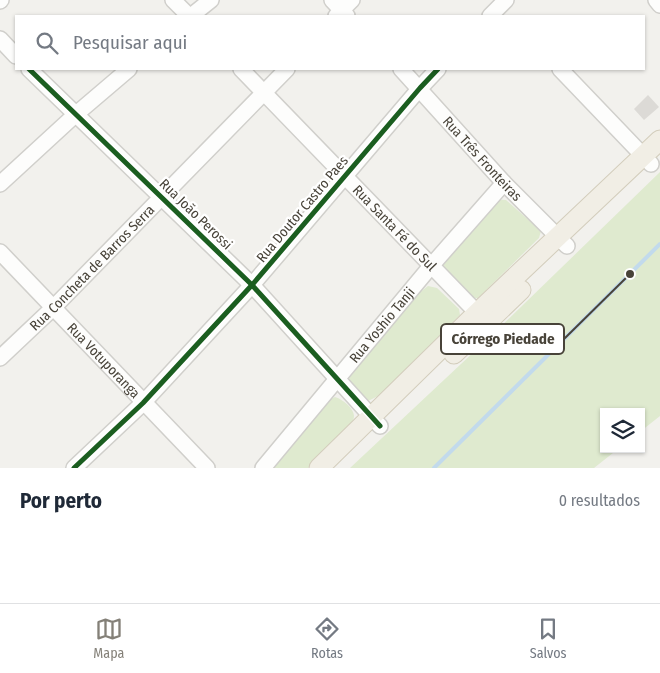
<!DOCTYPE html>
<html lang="pt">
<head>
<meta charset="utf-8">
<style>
  body { margin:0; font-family:"Fira Sans Condensed",sans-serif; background:#f6f6f7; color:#1f2937 }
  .controls { position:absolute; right:15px; bottom:15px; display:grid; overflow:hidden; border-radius:0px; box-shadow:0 1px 4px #0004 }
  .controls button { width:45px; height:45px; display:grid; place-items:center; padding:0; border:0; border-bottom:1px solid #e0e1e3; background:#fff; color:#1f2937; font:25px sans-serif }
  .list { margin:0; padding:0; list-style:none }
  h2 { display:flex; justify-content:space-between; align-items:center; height:65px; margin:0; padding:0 20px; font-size:21px }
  h2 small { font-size:16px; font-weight:400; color:#747a83 }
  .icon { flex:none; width:28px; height:28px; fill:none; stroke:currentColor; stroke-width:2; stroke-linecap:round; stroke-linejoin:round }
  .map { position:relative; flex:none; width:660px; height:468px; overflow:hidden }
  .search { position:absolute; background:#fff; box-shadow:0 1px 4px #0004; left:15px; right:15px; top:15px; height:55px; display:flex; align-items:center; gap:12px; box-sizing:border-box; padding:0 18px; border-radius:0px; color:#747a83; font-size:19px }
  .sheet { height:135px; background:#fff }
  nav { display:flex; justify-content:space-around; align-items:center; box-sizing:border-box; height:70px; border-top:1px solid #e0e1e3; background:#fff; font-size:14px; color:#747a83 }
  nav a { display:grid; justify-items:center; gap:2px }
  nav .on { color:#848078 }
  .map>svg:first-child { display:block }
  .green { fill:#dfeacf }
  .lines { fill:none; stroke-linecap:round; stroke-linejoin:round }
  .stream { stroke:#c2daec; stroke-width:4 }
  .building { fill:#dcdad6 }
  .minor-casing { stroke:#d0cfcb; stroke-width:18 }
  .major-casing { stroke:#d3cdbc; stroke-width:21 }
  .minor { stroke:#fdfdfc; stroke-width:15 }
  .major { stroke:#f1eee5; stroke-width:19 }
  .cycleway-casing { stroke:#fff; stroke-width:8 }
  .cycleway { stroke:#1b5e20; stroke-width:5 }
  .labels { text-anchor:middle; stroke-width:4.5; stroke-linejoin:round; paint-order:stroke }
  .street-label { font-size:14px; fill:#484339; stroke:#fff }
  .leader { fill:none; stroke:#484339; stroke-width:2 }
  .callout-dot { fill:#484339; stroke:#fff; stroke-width:2 }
  .callout { fill:#fff; stroke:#484339; stroke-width:2 }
  .callout-label { font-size:15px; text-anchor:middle; font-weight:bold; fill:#484339 }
</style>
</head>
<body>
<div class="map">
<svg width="660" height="468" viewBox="0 0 660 468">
  <rect width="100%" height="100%" fill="#f2f1ed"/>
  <!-- green -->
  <g class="green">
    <path d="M660,172V416L641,431V412H604V449H618L594,468H350L493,334Z"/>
    <path d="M492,199L506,200L541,231L539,238L478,298H471L442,268V259Z"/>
    <path d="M428,286L437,288L459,309L460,315L380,395L366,402L349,381L350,368L419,293Z"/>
    <path d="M335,397C342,399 354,408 354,416C355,426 317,459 308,468H270L329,400Z"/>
  </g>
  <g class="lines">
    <!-- stream -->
    <path class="stream" d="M434,468L660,244"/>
  </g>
  <!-- building -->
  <path class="building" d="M648,95L659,107L644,120L634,109Z"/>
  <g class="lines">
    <defs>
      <g id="minor">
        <path d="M173,0L189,16"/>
        <path d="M332,0L347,16"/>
        <path d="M656,0L660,5"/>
        <path d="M0,1L1,0"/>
        <path d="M191,16L211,0"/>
        <path d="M336,16L352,0"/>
        <path d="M490,16L506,0"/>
        <path d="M0,39L16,56"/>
        <path d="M29,69L252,285L380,426"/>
        <path id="s1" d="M241,69L485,321"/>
        <path id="s2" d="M401,69L504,183L567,246"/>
        <path d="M560,69L651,164"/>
        <path d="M0,184L75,115L129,69"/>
        <path id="s3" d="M0,252L207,468"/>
        <path id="s4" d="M0,358L54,307L287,69"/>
        <path d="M74,468L143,403L252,285L420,88L438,69"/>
        <path id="s5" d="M263,468L431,266L504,183"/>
      </g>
      <g id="major">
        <path d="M454,354L521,290"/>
        <path d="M319,468L477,313L660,140"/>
      </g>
    </defs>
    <!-- minor casing -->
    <use href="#minor" class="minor-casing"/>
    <!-- major casing -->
    <use href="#major" class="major-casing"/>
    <!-- minor -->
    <use href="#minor" class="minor"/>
    <!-- major -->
    <use href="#major" class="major"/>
    <defs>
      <g id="cycleway">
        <path d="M29,69L252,285L380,426"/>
        <path d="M74,468L143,403L252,285L420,88L438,69"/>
      </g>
    </defs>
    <!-- cycleway casing -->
    <use href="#cycleway" class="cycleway-casing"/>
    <!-- cycleway -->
    <use href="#cycleway" class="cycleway"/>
  </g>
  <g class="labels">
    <!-- street labels -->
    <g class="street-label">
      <text dy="5" stroke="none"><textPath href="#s2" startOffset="121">Rua Três Fronteiras</textPath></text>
      <text transform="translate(302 209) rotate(-50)" y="5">Rua Doutor Castro Paes</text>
      <text transform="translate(196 214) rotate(44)" y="5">Rua João Perossi</text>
      <text dy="5" stroke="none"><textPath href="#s1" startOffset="221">Rua Santa Fé do Sul</textPath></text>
      <text dy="5" stroke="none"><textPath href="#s4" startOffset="129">Rua Concheta de Barros Serra</textPath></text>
      <text dy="5" stroke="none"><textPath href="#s5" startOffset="186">Rua Yoshio Tanji</textPath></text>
      <text dy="5" stroke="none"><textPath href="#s3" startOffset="150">Rua Votuporanga</textPath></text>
    </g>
  </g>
  <!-- callouts -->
  <path class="leader" d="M630 274L564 339"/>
  <circle class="callout-dot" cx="630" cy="274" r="5"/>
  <rect class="callout" x="441" y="324" width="123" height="30" rx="5"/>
  <g class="callout-label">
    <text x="503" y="344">Córrego Piedade</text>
  </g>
</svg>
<div class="controls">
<button><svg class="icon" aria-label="layers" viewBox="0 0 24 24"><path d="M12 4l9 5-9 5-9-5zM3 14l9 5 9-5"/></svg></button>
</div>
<div class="search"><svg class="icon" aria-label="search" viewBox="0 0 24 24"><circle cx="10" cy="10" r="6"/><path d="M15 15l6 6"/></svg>Pesquisar aqui</div>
</div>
<section class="sheet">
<h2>Por perto<small>0 resultados</small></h2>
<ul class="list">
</ul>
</section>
<nav>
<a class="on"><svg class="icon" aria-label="map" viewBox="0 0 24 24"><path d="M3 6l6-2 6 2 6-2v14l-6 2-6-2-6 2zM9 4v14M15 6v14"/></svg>Mapa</a>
<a><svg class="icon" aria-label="directions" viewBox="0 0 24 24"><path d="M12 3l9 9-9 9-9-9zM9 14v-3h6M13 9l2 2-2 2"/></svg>Rotas</a>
<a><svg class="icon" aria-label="saved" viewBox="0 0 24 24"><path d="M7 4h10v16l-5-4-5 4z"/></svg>Salvos</a>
</nav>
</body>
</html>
